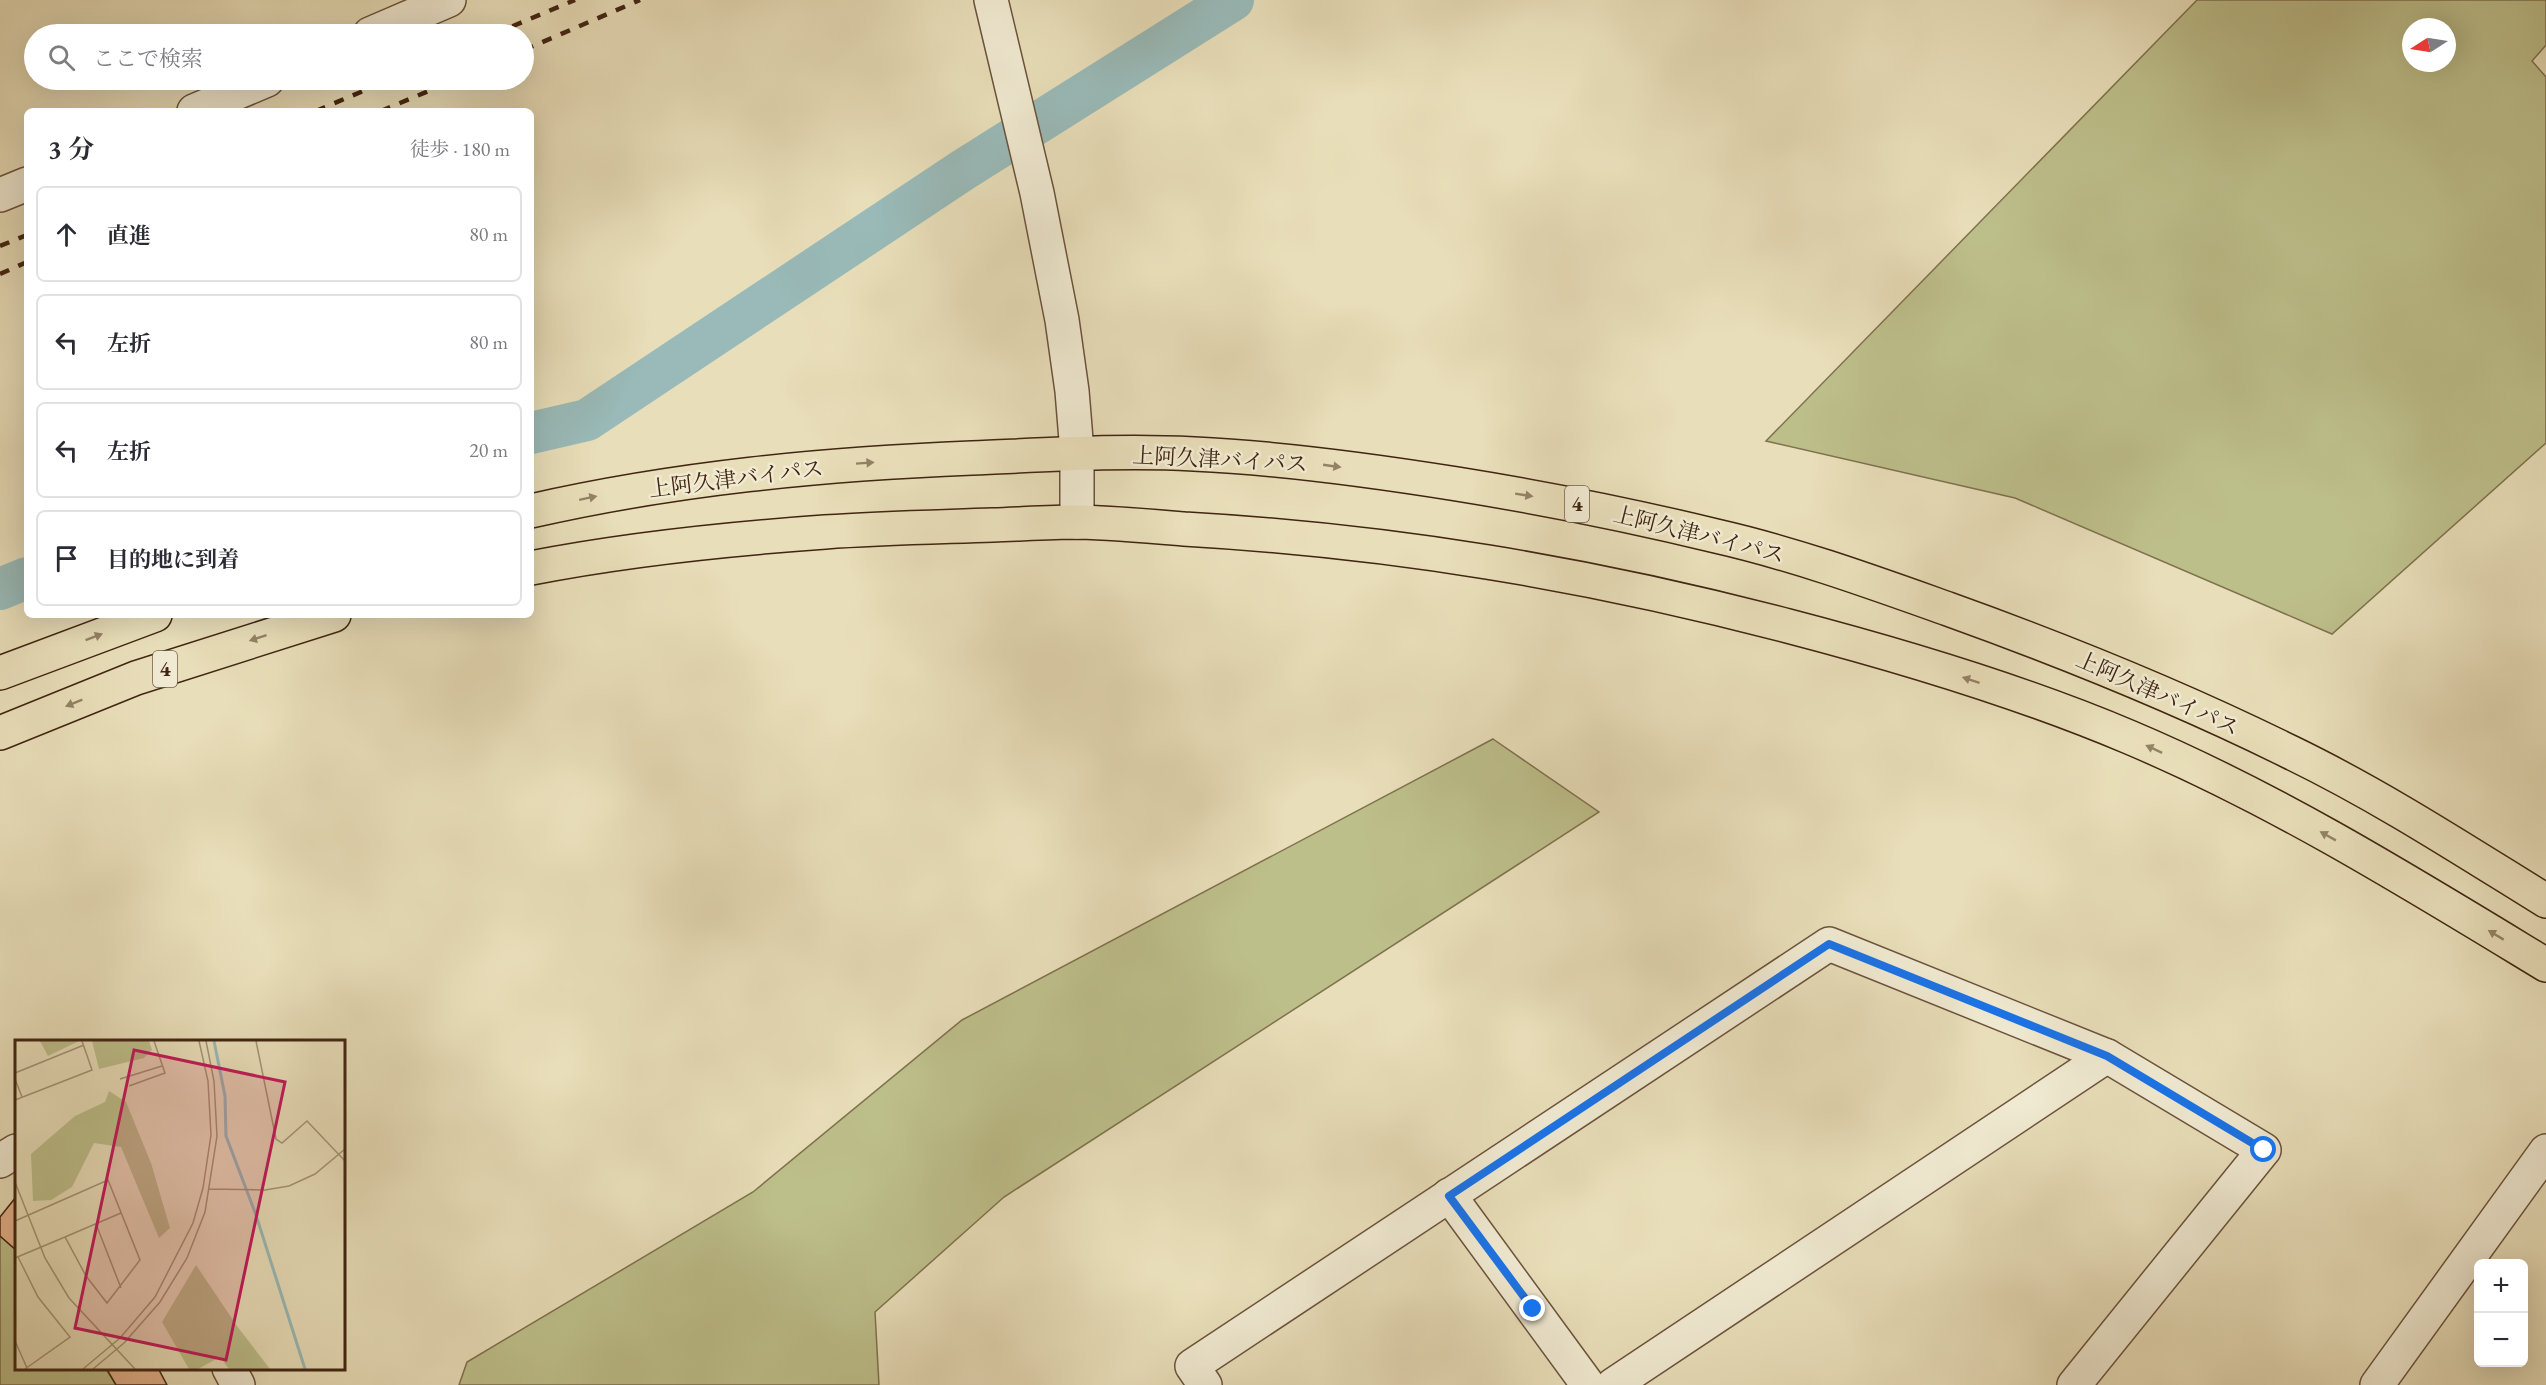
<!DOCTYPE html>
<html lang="ja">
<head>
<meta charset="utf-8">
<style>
  body { margin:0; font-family:"EB Garamond","Noto Serif JP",serif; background:#f2f2f3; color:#2b2b33 }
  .controls { position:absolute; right:18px; bottom:18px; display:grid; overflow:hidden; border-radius:9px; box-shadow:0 6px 24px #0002 }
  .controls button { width:54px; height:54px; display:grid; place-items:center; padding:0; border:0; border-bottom:2px solid #e1e1e2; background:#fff; color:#2b2b33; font:30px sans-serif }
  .compass { position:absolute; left:2402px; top:18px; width:54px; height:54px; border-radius:50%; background:#fff; box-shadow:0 6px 24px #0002; rotate:258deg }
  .stop { position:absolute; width:18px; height:18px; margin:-14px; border:4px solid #1a73e8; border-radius:50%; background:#fff }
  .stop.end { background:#1a73e8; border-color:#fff; box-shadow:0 2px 6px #0008 }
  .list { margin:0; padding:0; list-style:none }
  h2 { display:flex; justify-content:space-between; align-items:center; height:78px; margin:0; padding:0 24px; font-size:26px }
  h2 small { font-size:20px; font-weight:400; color:#7c7c81 }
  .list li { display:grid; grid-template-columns:39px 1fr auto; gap:18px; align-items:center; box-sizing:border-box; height:96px; margin:0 12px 12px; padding:0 12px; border:2px solid #e1e1e2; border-radius:9px }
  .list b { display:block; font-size:22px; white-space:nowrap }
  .list em { font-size:20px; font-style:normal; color:#7c7c81 }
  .icon { flex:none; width:33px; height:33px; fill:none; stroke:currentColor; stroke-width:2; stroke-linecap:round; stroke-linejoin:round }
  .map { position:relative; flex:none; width:2546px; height:1385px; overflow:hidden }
  .search { position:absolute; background:#fff; box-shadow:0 6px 24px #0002; left:24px; top:24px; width:510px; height:66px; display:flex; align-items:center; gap:15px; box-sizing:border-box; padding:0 21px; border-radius:33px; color:#7c7c81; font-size:22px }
  .panel { position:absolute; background:#fff; box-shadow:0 6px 24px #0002; left:24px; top:108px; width:510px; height:510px; border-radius:9px }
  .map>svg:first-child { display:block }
  .green { fill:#bdbf8b; stroke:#7f724e; stroke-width:1.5; fill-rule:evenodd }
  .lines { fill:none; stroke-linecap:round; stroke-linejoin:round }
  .canal { stroke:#99bab8; stroke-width:42 }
  .building { fill:#e5b38e; stroke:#412512; stroke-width:1.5 }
  .minor-casing { stroke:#6b533c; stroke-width:36 }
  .highway-casing { stroke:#412512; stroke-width:36 }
  .minor { stroke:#f0ead2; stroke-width:33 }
  .highway { stroke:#e8deb9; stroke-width:33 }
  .rail { stroke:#412512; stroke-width:4.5; stroke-dasharray:10 10; stroke-linecap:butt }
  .oneway { fill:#948266 }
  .route { stroke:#1a73e8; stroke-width:8 }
  .labels { text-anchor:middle; stroke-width:5; stroke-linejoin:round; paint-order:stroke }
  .shield { fill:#f0ead2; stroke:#76604c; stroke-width:1.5 }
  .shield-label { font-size:21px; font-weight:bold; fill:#412512 }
  .street-label { font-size:22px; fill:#412512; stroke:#f0ead2 }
  .inset-river { fill:none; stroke:#99bab8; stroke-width:3 }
  .inset-road { fill:none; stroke:#a59476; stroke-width:1.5 }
  .view { fill:#c2185b; fill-opacity:0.15; stroke:#c2185b; stroke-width:3 }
  .inset-edge { fill:none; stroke:#412512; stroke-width:3 }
</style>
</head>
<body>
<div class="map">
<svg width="2546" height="1385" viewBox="0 0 2546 1385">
  <rect width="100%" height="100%" fill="#e8deb9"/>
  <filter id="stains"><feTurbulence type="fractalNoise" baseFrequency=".00333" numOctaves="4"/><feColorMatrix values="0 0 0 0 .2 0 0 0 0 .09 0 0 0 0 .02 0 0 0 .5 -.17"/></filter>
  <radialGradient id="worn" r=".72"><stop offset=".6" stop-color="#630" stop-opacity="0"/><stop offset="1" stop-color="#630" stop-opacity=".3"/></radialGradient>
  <!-- green -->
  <g class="green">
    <path d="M2197,0H2546V45L2532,61L2546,77V443L2332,634L2015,498L1766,441ZM2411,27H2447V63H2411Z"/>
    <path d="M1493,739L1599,812L1004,1197L875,1312L879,1385H459L467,1362L753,1192L962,1020Z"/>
    <path d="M0,1236L16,1250V1368L106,1369L116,1385H0Z"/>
  </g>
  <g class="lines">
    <!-- canal -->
    <g class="canal">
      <path d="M531,433L587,420L963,170L1233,0"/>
      <path d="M0,589L27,578"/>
    </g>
  </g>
  <!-- building -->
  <g class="building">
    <path d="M16,1197V1250L0,1236V1217Z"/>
    <path d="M106,1368H158L167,1385H116Z"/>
  </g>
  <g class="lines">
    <defs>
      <g id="minor">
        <path d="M991,0L1037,193L1062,320L1072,391L1077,452V522"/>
        <path d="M370,34L449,0"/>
        <path d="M194,111L267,80"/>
        <path d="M0,195L27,184"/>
        <path d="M0,1161L16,1151"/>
        <path d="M1449,1195L1588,1385"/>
        <path d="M229,1368L238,1385"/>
        <path d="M1205,1385L1192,1366L1829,944L2107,1056L2264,1150L2074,1385"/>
        <path d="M1613,1385L2107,1056"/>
        <path d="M2377,1385L2546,1151"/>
      </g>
      <g id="highway">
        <path d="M531,511C676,478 823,464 972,458C1046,455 1119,450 1194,454C1282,458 1369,470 1457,484C1544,498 1630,515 1716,536C1795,554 1872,582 1948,609C2065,651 2179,697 2290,752C2379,795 2462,849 2546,901"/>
        <path d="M531,568C628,549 726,539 825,532C881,528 937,527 993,525C1022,524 1050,522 1078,522C1113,523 1148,526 1184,529C1392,541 1586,573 1788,626C1903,656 2020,691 2129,737C2276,799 2411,883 2546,965"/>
        <path d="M0,673L155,615"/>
        <path d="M0,733L136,678L334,615"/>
      </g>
    </defs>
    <!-- minor casing -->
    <use href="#minor" class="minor-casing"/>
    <!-- highway casing -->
    <use href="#highway" class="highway-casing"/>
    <!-- minor -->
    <use href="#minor" class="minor"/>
    <!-- highway -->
    <use href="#highway" class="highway"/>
    <!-- rail -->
    <g class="rail">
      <path d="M494,34L575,0"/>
      <path d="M524,50L640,0"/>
      <path d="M316,111L389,80"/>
      <path d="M381,111L455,80"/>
      <path d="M0,246L27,235"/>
      <path d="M0,274L27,262"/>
    </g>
  </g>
  <!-- one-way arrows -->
  <defs><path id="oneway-solid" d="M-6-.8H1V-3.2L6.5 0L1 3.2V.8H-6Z" transform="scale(1.5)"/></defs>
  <g class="oneway">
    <use href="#oneway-solid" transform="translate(865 463) rotate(-4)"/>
    <use href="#oneway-solid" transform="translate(1332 466) rotate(8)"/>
    <use href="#oneway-solid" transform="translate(1524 495) rotate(9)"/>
    <use href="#oneway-solid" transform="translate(588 498) rotate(-12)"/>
    <use href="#oneway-solid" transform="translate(94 637) rotate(-21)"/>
    <use href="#oneway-solid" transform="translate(258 638) rotate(162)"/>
    <use href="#oneway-solid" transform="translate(1971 680) rotate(-162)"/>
    <use href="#oneway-solid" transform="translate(74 703) rotate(158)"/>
    <use href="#oneway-solid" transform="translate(2154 749) rotate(-155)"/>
    <use href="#oneway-solid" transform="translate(2328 836) rotate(-151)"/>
    <use href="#oneway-solid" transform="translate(2496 935) rotate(-149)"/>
  </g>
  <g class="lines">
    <!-- route -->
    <path class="route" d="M1533,1309L1449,1196L1829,944L2107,1056L2264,1150"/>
  </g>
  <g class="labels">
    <!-- shield labels -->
    <g class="shield">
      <rect x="1565" y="486" width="24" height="36" rx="4.5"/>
      <rect x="153" y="651" width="24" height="36" rx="4.5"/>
    </g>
    <g class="shield-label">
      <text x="1577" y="511">4</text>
      <text x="165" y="676">4</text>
    </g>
    <!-- street labels -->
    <g class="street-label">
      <text transform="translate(1220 459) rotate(3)" y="8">上阿久津バイパス</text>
      <text transform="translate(736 478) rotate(-7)" y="8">上阿久津バイパス</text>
      <text transform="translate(1699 534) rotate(14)" y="8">上阿久津バイパス</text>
      <text transform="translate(2158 693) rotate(24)" y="8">上阿久津バイパス</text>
    </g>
  </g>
  <!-- overview -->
  <g transform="translate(15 1040)">
    <rect width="330" height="330" fill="#e8deb9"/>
    <path d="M25,1H64L33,16ZM77,1H134L137,10L129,18L84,29ZM94,51L111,62L136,123L155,188L144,198L106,107L79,103L57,147L36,160L18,161L16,114L60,76L90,62ZM181,225L222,286L255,329H214L205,317L183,329H174L147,282Z" fill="#bdbf8b"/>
    <path class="inset-river" d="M199,1L210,56L211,96L241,175L290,329"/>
    <path class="inset-road" d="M241,1L261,99L267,103L292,81L330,121M0,33L69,5M0,39L7,57M105,39L147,26M114,46L150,33L139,1M0,60L77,30L67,1M0,142L30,218L54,258L120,329M193,149L250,150L274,146L300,134L330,109M0,181L93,140L125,220L92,263L71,236L50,197L0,218M81,184L106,248M50,197L106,173M3,217L23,257L55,297L10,329M0,301L12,328M68,329L105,298L140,257L178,183L188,148L196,95L193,41L184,1M78,329L109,303L145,262L172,218L190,172L202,96L199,41L191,1"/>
    <path class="view" d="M119,10L270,42L211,320L60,288Z"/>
    <rect width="330" height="330" class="inset-edge"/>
  </g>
  <rect width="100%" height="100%" filter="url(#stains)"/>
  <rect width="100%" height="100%" fill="url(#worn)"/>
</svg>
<div class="controls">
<button>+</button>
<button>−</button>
</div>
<svg class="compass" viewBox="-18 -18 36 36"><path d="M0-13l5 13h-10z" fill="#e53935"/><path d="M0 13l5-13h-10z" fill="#7c7c81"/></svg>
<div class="stop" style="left:2264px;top:1150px"></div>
<div class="stop end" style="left:1533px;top:1309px"></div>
<div class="search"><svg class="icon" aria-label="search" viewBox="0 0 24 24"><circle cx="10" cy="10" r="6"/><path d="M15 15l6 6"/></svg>ここで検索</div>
<section class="panel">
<h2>3 分<small>徒歩 · 180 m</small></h2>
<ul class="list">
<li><svg class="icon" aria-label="ahead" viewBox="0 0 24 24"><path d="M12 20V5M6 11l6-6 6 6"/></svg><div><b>直進</b></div><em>80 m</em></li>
<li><svg class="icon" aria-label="left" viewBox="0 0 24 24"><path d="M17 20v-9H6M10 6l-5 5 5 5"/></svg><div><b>左折</b></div><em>80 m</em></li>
<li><svg class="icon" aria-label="left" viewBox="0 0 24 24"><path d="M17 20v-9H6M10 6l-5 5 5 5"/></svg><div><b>左折</b></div><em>20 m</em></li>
<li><svg class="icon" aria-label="arrive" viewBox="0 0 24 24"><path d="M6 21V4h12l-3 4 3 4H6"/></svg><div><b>目的地に到着</b></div></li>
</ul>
</section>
</div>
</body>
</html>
